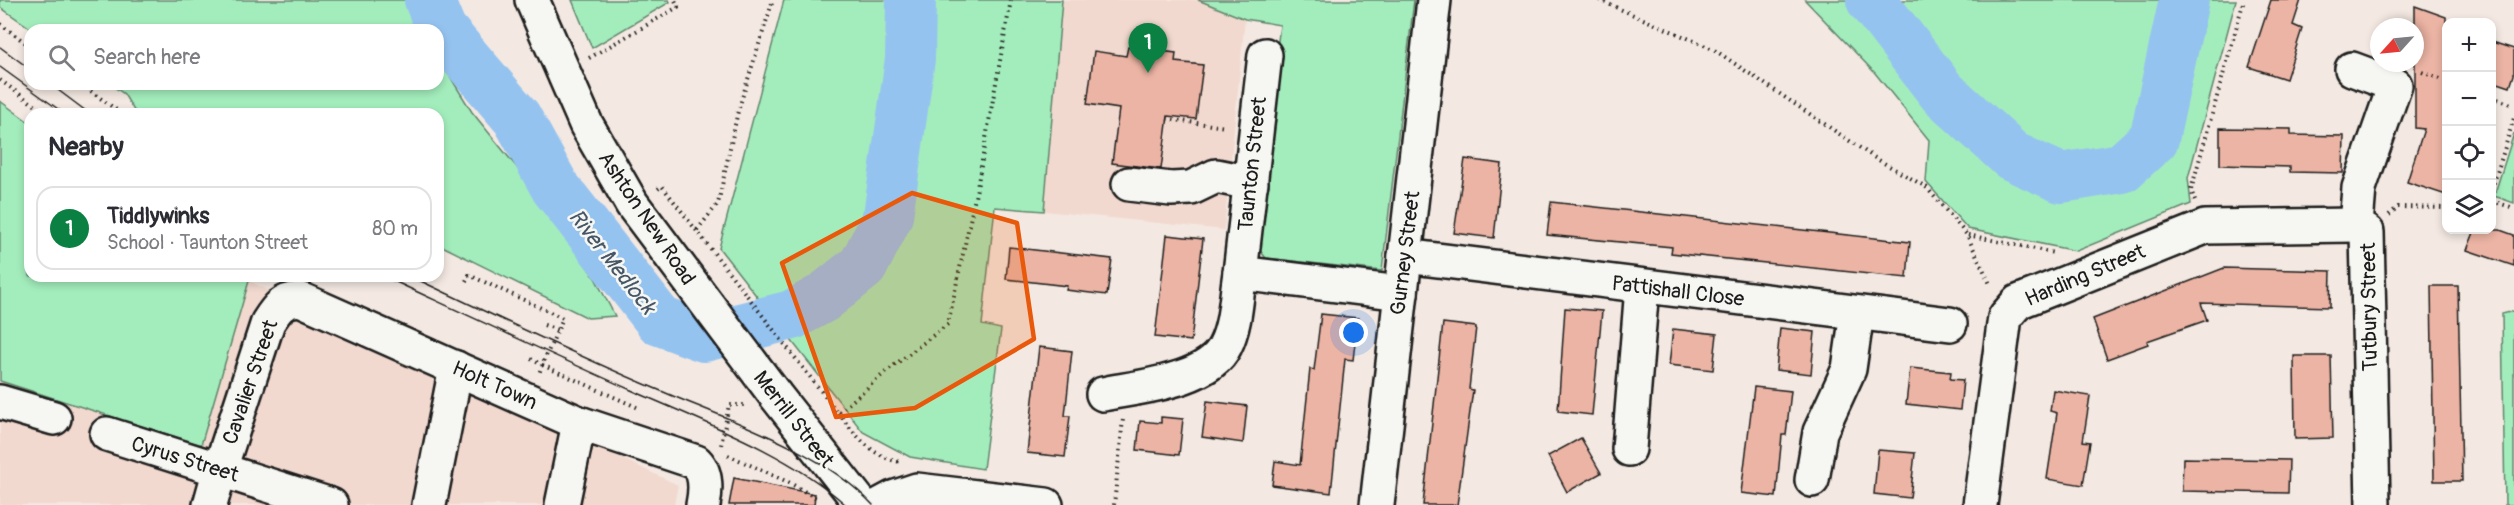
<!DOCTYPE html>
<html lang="en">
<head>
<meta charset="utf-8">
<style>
  body { margin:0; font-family:Pangolin,sans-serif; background:#f2f2f3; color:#2b2b33 }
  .controls { position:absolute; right:18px; top:18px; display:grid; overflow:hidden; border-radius:12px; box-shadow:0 3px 9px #0003 }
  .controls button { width:54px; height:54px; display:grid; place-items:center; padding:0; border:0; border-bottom:2px solid #e1e1e2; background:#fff; color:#2b2b33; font:30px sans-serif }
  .compass { position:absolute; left:2370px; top:18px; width:54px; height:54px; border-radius:50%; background:#fff; box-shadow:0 3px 9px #0003; rotate:243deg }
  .you { position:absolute; left:1354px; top:333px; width:21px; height:21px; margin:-15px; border:4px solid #fff; border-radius:50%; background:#1a73e8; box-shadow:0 0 0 9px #1a73e833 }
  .badge { display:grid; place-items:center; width:39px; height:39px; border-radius:50%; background:#0b8043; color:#fff; font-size:20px; font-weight:700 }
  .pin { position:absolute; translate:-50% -50px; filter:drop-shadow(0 2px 3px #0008) }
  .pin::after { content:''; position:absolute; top:32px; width:21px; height:18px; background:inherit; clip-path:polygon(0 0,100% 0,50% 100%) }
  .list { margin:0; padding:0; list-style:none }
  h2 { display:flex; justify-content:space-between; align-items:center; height:78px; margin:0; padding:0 24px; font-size:26px }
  h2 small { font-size:20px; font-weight:400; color:#7c7c81 }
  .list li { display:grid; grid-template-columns:39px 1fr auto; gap:18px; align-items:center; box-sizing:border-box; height:84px; margin:0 12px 12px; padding:0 12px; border:2px solid #e1e1e2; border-radius:18px }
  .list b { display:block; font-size:22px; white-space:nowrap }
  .list p { margin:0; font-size:20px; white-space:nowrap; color:#7c7c81 }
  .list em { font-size:20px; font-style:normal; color:#7c7c81 }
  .icon { flex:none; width:33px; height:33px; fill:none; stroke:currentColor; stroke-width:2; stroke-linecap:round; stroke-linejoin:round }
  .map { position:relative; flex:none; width:2514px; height:505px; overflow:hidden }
  .search { position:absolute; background:#fff; box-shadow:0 3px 9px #0003; left:24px; top:24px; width:420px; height:66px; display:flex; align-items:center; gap:15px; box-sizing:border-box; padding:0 21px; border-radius:18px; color:#7c7c81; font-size:22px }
  .panel { position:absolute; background:#fff; box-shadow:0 3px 9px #0003; left:24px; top:108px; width:420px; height:174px; border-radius:18px }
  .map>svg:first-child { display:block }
  .built { fill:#f2d9cf }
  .green { fill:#a3edbc; stroke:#60846c; stroke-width:1.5 }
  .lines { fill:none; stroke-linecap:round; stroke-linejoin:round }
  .river { stroke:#95c3f0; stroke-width:50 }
  .building { fill:#ecb4a4; stroke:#1c1c1c; stroke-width:1.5 }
  .minor-casing { stroke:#1c1c1c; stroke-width:38 }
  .major-casing { stroke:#1c1c1c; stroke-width:38 }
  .path { stroke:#1c1c1c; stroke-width:4; stroke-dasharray:1.5 4.5; stroke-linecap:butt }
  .minor { stroke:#f6f6f2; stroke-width:33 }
  .major { stroke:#f6f6f2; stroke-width:33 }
  .tram { stroke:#1c1c1c; stroke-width:1.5 }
  .marked { fill:#e8590c; fill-opacity:0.2; stroke:#e8590c; stroke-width:4.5; stroke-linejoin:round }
  .labels { text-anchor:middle; stroke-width:5; stroke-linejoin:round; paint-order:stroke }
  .street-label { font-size:21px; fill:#1c1c1c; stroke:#f6f6f2 }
  .water-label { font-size:22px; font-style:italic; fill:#465666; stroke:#f6f6f2 }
</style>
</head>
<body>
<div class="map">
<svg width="2514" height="505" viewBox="0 0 2514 505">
  <rect width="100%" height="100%" fill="#f4e9e2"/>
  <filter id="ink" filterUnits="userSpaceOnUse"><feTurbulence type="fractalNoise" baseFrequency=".0167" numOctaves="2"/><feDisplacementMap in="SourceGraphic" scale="12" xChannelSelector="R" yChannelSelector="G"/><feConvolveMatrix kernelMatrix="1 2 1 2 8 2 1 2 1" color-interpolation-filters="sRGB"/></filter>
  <g filter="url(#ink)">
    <!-- built -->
    <g class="built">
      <path d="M1062,0H1198L1245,19L1224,230L1044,211Z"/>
      <path d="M249,281L678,485L674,505H0V381L201,445Z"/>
    </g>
    <!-- green -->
    <g class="green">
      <path d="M0,0H407L421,30H33L0,7Z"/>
      <path d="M572,0H669L670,2L592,48Z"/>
      <path d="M784,0H1062L1044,211L995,207L982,325L1001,329L983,469L910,457L863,432L719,248Z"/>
      <path d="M1198,0H1414L1382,271L1266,258L1252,241L1280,25L1245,19Z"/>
      <path d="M1805,0H2236L2188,178L2191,204L2076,251L1968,229L1926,182L1929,140L1875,73Z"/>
      <path d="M438,57L472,112L519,170L595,278L615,316L588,318L438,244V114H136L124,94L110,84H438Z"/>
      <path d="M0,101L30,123V276H243L249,281L201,445L0,381Z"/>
      <path d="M2514,133V203L2494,196Z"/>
      <path d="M2514,311V505H2505L2502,314Z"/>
    </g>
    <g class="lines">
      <!-- river -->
      <g class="river">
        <path d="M429,0L441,29L517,118L555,187L660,321L704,337L792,315L823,298L863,266L888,216L910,59L911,0"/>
        <path d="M1871,0L1942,92L2012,156L2061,178L2122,168L2154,139L2184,0"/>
      </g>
    </g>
    <!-- building -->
    <g class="building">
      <path d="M2271,0H2301L2293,25L2302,29L2286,79L2249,67Z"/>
      <path d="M2415,6L2446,17V195L2407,182L2424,129L2415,128Z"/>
      <path d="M2492,42L2514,49V75L2510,87L2492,81Z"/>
      <path d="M1128,47L1176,53L1175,62L1203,65L1196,119L1168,116L1161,169L1112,163L1119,109L1087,104L1094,51L1126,56Z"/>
      <path d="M2220,128L2291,129V135L2344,136L2343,173L2290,172V167L2220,165Z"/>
      <path d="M1465,159L1502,164L1494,238L1454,233Z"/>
      <path d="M1551,202L1910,242L1907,278L1671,253L1672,247L1547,235Z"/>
      <path d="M2475,230H2500L2514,235V266L2467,250Z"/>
      <path d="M1167,235L1203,239L1191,341L1155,337Z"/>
      <path d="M1009,247L1112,259L1107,295L1066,290L1067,286L1006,279Z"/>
      <path d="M2224,268L2331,271L2330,307L2201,303L2207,320L2147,341L2148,344L2107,359L2093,319Z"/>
      <path d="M2431,286H2458L2462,481H2434Z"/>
      <path d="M1565,308L1602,311L1592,415L1558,411Z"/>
      <path d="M1321,314L1358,318L1353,360L1345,359L1331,493L1272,485L1275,461L1300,465L1310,369L1314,370Z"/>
      <path d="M1443,323L1476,327L1469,389L1473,390L1457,505H1423Z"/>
      <path d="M1780,328L1815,332L1811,374L1776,370Z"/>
      <path d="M1673,329L1717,334L1713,370L1669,365Z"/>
      <path d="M1039,347L1072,351L1065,416H1070L1065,457L1027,453Z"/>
      <path d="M2294,356H2331L2333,438L2295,439Z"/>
      <path d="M1910,368L1951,372L1950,379L1963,380L1960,410L1906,404Z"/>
      <path d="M1754,387L1791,391L1786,435H1782L1776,497L1741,493Z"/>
      <path d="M2053,390L2090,396L2083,441L2090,442L2083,485L2047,479L2057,413L2050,411Z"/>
      <path d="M1207,401L1247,406L1243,443L1202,437Z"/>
      <path d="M1161,417L1183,419L1179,455L1137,450L1140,421L1161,423Z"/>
      <path d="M1581,438L1601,473L1567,492L1548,456Z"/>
      <path d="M1878,450L1915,453L1910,498L1874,494Z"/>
      <path d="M2183,458L2289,460L2288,493L2182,491Z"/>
      <path d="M734,478L815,494L814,505H729Z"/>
    </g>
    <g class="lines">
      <defs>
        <g id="minor">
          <path d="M2352,69L2395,85L2359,188L2356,225L2367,232L2373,505"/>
          <path d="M1129,184L1171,189L1191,188L1216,176L1251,183"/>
          <path d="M1405,256L1950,324"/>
          <path d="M1240,273L1265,55"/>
          <path d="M1103,394C1137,387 1209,381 1225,346C1236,324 1236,297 1240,273L1401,293"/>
          <path d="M0,402L54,418"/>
          <path d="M107,434L331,505"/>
          <path d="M1629,449L1642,287"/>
          <path d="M1812,480L1820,432L1849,369L1857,313"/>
          <path d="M210,505L220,469L268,322C277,308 282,300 300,299L579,423L696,462C707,473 706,490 703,505"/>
          <path d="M429,505L456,368"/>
          <path d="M562,505L579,423"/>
          <path d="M880,505L893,498L917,490L1046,505"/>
          <path d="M1377,505L1434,0"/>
          <path d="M1980,505L2005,317L2018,302L2205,227L2356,225"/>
        </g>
        <path id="major" d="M532,0L586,124L632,204L776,396L862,505"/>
      </defs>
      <!-- minor casing -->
      <use href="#minor" class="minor-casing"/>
      <!-- major casing -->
      <use href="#major" class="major-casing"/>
      <!-- path -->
      <g class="path">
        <path d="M1599,0L1713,49L1875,158L1926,187L1967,235L1991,286"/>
        <path d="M0,24L30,46"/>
        <path d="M589,58L678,7L675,0"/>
        <path d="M2422,72L2446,81"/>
        <path d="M0,80L47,114"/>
        <path d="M81,84L122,114"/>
        <path d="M2492,97L2514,105"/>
        <path d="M1167,119L1226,127"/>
        <path d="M658,189L662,186L838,413L888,370L948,324L977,188L1011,0"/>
        <path d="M2492,189L2514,118"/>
        <path d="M2195,201L2191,190L2244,0"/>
        <path d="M2492,201L2514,208"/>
        <path d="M2389,215L2398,207L2446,208"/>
        <path d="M697,230L718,204L738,111L773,0"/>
        <path d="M1968,235L2054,253"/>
        <path d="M466,281L469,275L563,318L542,365L641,409"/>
        <path d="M544,325L558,330"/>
        <path d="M531,359L542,365L539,374"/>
        <path d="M838,413C855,434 873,459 902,462"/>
        <path d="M721,445L729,405H744"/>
        <path d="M728,455L788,482L816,498"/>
        <path d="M1114,505L1123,419"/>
      </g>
      <!-- minor -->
      <use href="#minor" class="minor"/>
      <!-- major -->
      <use href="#major" class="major"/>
      <!-- tram -->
      <g class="tram">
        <path d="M0,47L30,69"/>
        <path d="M0,67L65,114"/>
        <path d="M50,84L90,114"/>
        <path d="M383,276C465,314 548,353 631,390C701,421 789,453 846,505"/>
        <path d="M410,276C491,314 571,353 654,388C723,418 821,449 873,505"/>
      </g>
    </g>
  </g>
  <!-- marked area -->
  <path class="marked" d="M912,193L1017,223L1034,339L915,408L836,417L782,263Z"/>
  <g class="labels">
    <!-- street labels -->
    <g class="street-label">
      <text transform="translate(1252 164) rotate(-84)" y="7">Taunton Street</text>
      <text transform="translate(647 218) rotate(56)" y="7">Ashton New Road</text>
      <text transform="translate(1405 253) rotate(-83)" y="7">Gurney Street</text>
      <text transform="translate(2085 275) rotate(-23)" y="7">Harding Street</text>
      <text transform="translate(1678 291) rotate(7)" y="7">Pattishall Close</text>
      <text transform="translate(2369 307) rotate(-91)" y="7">Tutbury Street</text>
      <text transform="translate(250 382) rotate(-71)" y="7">Cavalier Street</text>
      <text transform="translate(495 385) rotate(24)" y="7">Holt Town</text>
      <text transform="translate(794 419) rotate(52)" y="7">Merrill Street</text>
      <text transform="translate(185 459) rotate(17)" y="7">Cyrus Street</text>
    </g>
    <!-- water labels -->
    <g class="water-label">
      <text transform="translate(613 261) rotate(52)" y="8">River Medlock</text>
    </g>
  </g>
</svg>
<div class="controls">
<button>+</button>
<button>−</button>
<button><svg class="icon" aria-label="locate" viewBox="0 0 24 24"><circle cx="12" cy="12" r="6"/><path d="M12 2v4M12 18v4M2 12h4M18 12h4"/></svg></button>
<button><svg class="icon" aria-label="layers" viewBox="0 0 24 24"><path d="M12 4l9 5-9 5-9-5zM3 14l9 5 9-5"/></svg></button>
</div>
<svg class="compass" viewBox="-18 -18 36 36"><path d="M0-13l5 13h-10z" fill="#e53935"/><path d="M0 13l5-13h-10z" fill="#7c7c81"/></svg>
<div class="you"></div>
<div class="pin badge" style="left:1148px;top:73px">1</div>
<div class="search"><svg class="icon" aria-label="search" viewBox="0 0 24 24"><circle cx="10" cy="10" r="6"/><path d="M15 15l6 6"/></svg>Search here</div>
<section class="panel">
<h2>Nearby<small></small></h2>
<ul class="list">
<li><span class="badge">1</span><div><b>Tiddlywinks</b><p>School · Taunton Street</p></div><em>80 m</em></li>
</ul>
</section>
</div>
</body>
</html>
